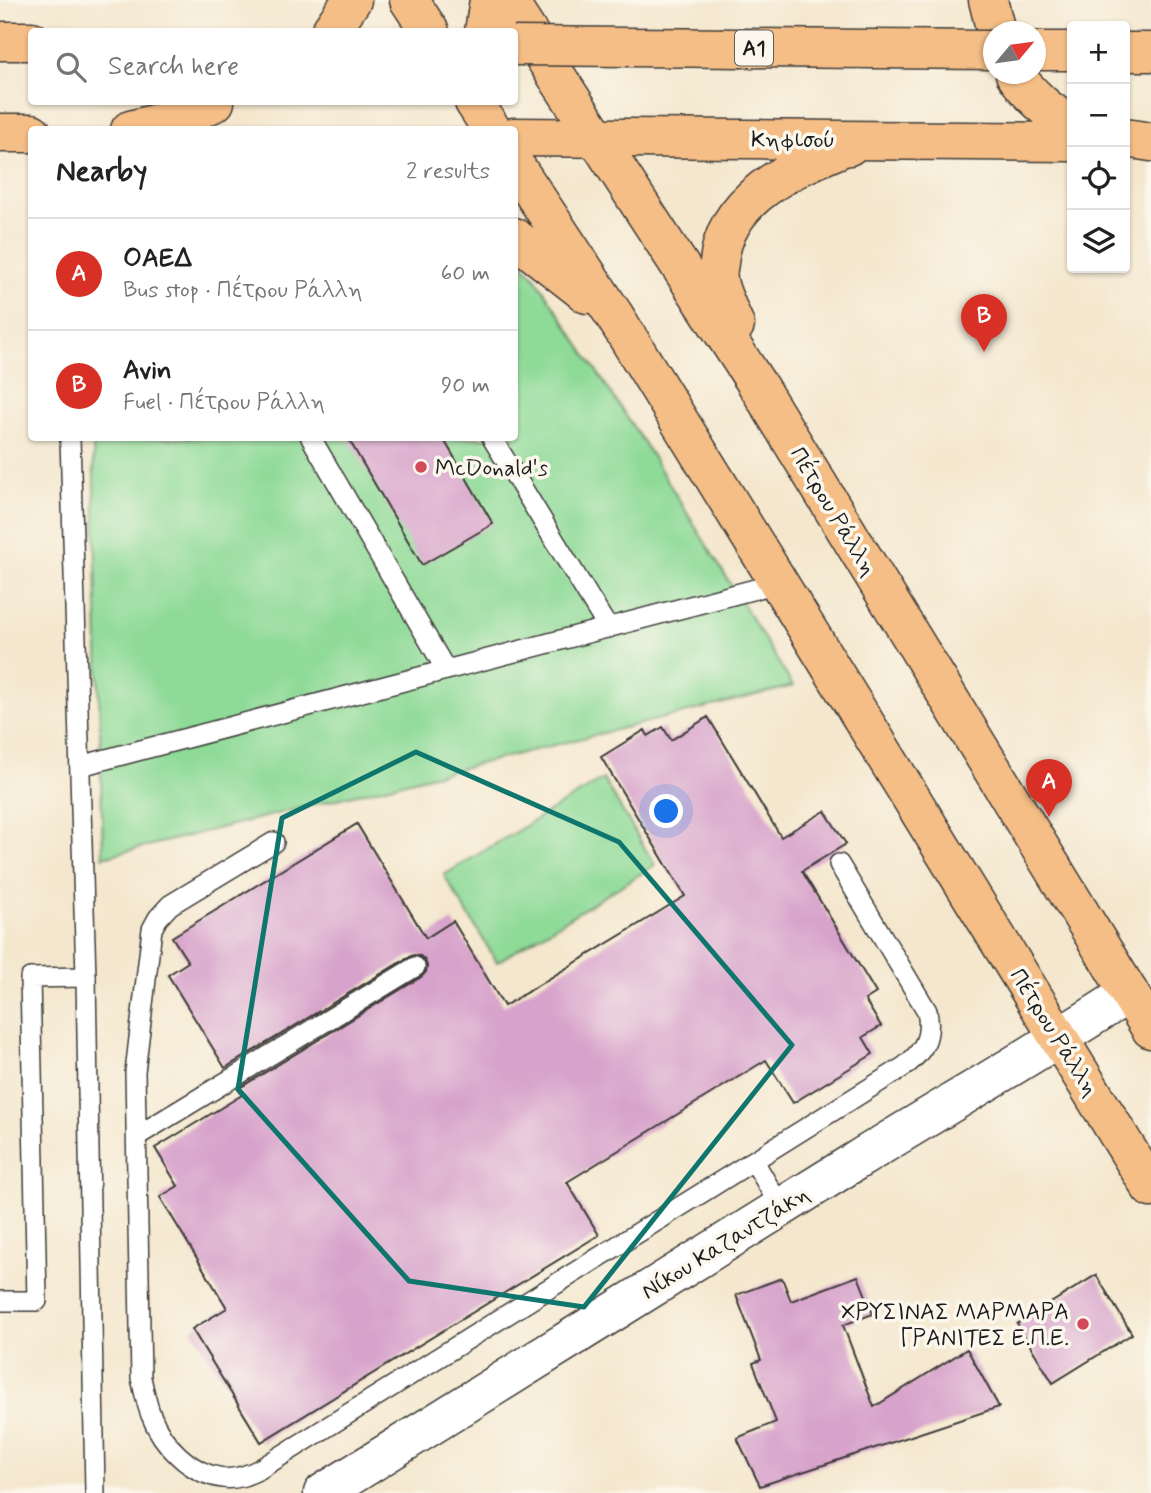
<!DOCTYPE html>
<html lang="en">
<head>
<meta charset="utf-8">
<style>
  body { margin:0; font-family:Mynerve,sans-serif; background:#f2f2f2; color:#222 }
  .controls { position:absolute; right:21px; top:21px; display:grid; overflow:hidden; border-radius:7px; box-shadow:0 2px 5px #0004 }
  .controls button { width:63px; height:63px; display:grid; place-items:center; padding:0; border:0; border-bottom:2px solid #e0e0e0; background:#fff; color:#222; font:35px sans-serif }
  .compass { position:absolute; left:983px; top:21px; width:63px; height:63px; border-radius:50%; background:#fff; box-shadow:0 2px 5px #0004; rotate:61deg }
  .you { position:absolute; left:667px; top:812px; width:24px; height:24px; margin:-18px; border:5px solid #fff; border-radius:50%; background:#1a73e8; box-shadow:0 0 0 10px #1a73e833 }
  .badge { display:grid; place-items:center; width:46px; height:46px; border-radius:50%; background:#d93025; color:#fff; font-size:23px; font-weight:700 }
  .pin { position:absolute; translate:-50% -58px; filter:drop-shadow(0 2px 4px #0008) }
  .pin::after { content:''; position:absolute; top:37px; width:24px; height:21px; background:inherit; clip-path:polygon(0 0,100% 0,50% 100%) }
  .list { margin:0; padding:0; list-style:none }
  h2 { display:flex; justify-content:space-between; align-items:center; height:91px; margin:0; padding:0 28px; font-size:30px }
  h2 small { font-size:23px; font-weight:400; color:#767676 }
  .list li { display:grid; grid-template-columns:46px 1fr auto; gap:21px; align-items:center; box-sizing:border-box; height:112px; padding:0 28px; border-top:2px solid #e0e0e0 }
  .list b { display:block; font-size:26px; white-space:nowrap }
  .list p { margin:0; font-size:23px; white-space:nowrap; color:#767676 }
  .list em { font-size:23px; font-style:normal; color:#767676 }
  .icon { flex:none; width:38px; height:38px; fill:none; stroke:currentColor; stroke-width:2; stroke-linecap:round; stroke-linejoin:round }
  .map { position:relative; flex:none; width:1151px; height:1493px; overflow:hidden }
  .search { position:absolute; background:#fff; box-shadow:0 2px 5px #0004; left:28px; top:28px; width:490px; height:77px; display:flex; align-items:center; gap:18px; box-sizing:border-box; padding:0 24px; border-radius:7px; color:#767676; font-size:26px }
  .panel { position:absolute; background:#fff; box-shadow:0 2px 5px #0004; left:28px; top:126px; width:490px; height:315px; border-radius:7px }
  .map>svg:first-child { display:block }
  .green { fill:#8eda97; stroke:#557b5a; stroke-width:2 }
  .building { fill:#d7a2cb }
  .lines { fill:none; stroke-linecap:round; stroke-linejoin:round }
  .service-casing { stroke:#3c3a37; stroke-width:22 }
  .minor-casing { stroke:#3c3a37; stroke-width:41 }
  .primary-casing { stroke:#3c3a37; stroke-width:41 }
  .motorway-casing { stroke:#3c3a37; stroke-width:41 }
  .service { stroke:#fff; stroke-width:19 }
  .minor { stroke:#fff; stroke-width:38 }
  .primary { stroke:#f5be86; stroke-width:38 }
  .motorway { stroke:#f5be86; stroke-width:38 }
  .motorway-bridge-casing { stroke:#3c3a37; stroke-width:41; stroke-linecap:butt }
  .motorway-bridge { stroke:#f5be86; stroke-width:38 }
  .marked { fill:none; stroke:#0f766e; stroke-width:5; stroke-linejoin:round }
  .poi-dot { fill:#d1495b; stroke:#fbf7ec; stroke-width:2.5 }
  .labels { text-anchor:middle; stroke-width:7; stroke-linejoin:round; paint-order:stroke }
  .shield { fill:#fbf7ec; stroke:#5f5e5a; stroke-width:2 }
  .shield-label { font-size:21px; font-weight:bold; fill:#1c1c1c }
  .street-label { font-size:23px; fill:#1c1c1c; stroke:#fbf7ec }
  .poi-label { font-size:23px; fill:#1c1c1c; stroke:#fbf7ec; text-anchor:start }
</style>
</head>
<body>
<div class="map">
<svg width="1151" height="1493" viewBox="0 0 1151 1493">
  <rect width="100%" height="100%" fill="#fbf7ec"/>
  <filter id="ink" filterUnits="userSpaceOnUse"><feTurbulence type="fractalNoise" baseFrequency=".0143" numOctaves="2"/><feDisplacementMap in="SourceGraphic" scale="14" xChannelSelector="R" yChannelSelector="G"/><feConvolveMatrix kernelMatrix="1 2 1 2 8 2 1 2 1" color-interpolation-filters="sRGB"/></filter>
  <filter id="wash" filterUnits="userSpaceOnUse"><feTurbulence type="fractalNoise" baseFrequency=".00686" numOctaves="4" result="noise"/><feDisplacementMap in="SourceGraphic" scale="28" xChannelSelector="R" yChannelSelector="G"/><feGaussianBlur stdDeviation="1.57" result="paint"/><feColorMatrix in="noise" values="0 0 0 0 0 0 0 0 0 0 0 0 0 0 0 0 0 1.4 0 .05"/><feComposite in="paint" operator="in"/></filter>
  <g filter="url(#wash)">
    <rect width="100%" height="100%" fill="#f4e7ce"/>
    <!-- green -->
    <g class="green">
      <path d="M515,255L535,277L649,451L793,686L103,857L93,438H514Z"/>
      <path d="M603,779L655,865L497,962L444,875Z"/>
    </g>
    <g id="blocks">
      <!-- building -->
      <g class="building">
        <path d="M348,438H443L493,524L422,565Z"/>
        <path d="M708,717L781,837L825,811L846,844L802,871L876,993L865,1000L881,1026L863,1037L873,1054L793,1103L766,1060L567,1182L599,1235L261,1442L192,1329L227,1308L160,1197L178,1186L155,1148L242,1095L238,1089L421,977L426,972L427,966L425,960L420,956L414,955L409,957L225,1068L168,975L188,962L172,937L357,824L426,938L453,921L504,1006L685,896L601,757L645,730L648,736L663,727L671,740Z"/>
        <path d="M1096,1275L1132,1334L1053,1383L1017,1324Z"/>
        <path d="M858,1276L873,1314L843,1325L874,1407L967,1349L999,1407L760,1486L737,1438L776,1422L753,1363L761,1360L736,1295L782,1278L791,1301Z"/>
      </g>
    </g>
  </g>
  <g filter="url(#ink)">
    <use href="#blocks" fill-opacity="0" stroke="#3c3a37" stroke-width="2"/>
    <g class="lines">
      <defs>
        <g id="service">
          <path d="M70,438L86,977L95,1493"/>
          <path d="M311,438L446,670"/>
          <path d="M492,438L608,628"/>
          <path d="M80,766L778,583"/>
          <path d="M274,842L170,905L158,918L152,929L135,1072L141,1378C144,1390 146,1403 151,1415C162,1444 190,1474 223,1478C236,1480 248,1475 260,1469L905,1066C925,1050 932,1036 927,1011L839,864"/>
          <path d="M137,1136L415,967"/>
          <path d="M754,1161L781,1208"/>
          <path d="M0,1301H37L30,978L86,977"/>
        </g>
        <path id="minor" d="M323,1493C500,1383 677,1272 854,1162C945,1106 1039,1052 1129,993"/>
        <g id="primary">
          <path d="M409,0L430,32"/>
          <path d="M507,0L758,386L1151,1029"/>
          <path d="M988,0L996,32"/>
          <path d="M330,32L352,0"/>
          <path d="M484,32L489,0"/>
          <path d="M1015,74C1027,92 1052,116 1072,124"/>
          <path d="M474,102L492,130"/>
          <path d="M130,130L187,115L215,102"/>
          <path d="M0,133H32"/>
          <path d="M514,137L1072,142"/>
          <path d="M1125,138L1151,142"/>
          <path d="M514,164L614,315L1151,1188"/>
          <path d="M514,237L587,294"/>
          <path d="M735,325C730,313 719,291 718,279C717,274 718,268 719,263C724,198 791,169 843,147L849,146"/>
        </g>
        <g id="motorway">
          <path d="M0,41H32"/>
          <path d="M1036,51H1072"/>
          <path d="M1125,52H1151"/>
        </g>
      </defs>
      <!-- service casing -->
      <use href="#service" class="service-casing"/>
      <!-- minor casing -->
      <use href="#minor" class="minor-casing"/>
      <!-- primary casing -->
      <use href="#primary" class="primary-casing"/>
      <!-- motorway casing -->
      <use href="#motorway" class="motorway-casing"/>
      <!-- service -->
      <use href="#service" class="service"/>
      <!-- minor -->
      <use href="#minor" class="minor"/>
      <!-- primary -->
      <use href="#primary" class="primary"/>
      <!-- motorway -->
      <use href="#motorway" class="motorway"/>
      <defs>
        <path id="motorway-bridge" d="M514,46L993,50"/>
      </defs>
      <!-- motorway-bridge casing -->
      <use href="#motorway-bridge" class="motorway-bridge-casing"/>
      <!-- motorway-bridge -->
      <use href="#motorway-bridge" class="motorway-bridge"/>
    </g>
  </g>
  <!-- marked area -->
  <path class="marked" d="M416,752L619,842L792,1045L584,1307L409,1281L238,1089L282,818Z"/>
  <!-- markers -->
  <g class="poi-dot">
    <circle cx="421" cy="467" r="7"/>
    <circle cx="1083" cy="1324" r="7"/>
  </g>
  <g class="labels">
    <!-- shield labels -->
    <rect class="shield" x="735" y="30.5" width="38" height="35" rx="5"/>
    <g class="shield-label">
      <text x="754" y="55">Α1</text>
    </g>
    <!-- street labels -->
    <g class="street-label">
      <text x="793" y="147">Κηφισού</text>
      <text transform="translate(834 511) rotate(59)" y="8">Πέτρου Ράλλη</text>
      <text transform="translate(1055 1032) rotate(58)" y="8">Πέτρου Ράλλη</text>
      <text transform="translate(725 1242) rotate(-32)" y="8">Νίκου Καζαντζάκη</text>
    </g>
    <!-- poi labels -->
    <g class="poi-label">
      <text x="435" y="475">McDonald's</text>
      <text x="1069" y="1319" text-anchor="end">ΧΡΥΣΙΝΑΣ ΜΑΡΜΑΡΑ<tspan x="1069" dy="26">ΓΡΑΝΙΤΕΣ Ε.Π.Ε.</tspan></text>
    </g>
  </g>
</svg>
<div class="controls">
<button>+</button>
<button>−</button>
<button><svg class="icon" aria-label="locate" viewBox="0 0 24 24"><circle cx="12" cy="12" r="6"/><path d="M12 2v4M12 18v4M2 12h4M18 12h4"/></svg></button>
<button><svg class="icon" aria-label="layers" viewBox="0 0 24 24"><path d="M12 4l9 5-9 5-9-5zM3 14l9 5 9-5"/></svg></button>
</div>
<svg class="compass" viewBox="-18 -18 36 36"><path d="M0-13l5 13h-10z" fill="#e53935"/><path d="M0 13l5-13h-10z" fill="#767676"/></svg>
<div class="you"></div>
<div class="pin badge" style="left:1049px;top:817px">A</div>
<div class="pin badge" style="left:984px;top:352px">B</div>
<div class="search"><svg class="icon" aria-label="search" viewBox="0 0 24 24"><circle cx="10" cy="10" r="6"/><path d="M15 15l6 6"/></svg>Search here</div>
<section class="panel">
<h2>Nearby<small>2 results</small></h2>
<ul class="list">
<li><span class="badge">A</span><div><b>ΟΑΕΔ</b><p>Bus stop · Πέτρου Ράλλη</p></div><em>60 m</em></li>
<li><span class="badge">B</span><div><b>Avin</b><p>Fuel · Πέτρου Ράλλη</p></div><em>90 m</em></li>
</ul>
</section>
</div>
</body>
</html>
